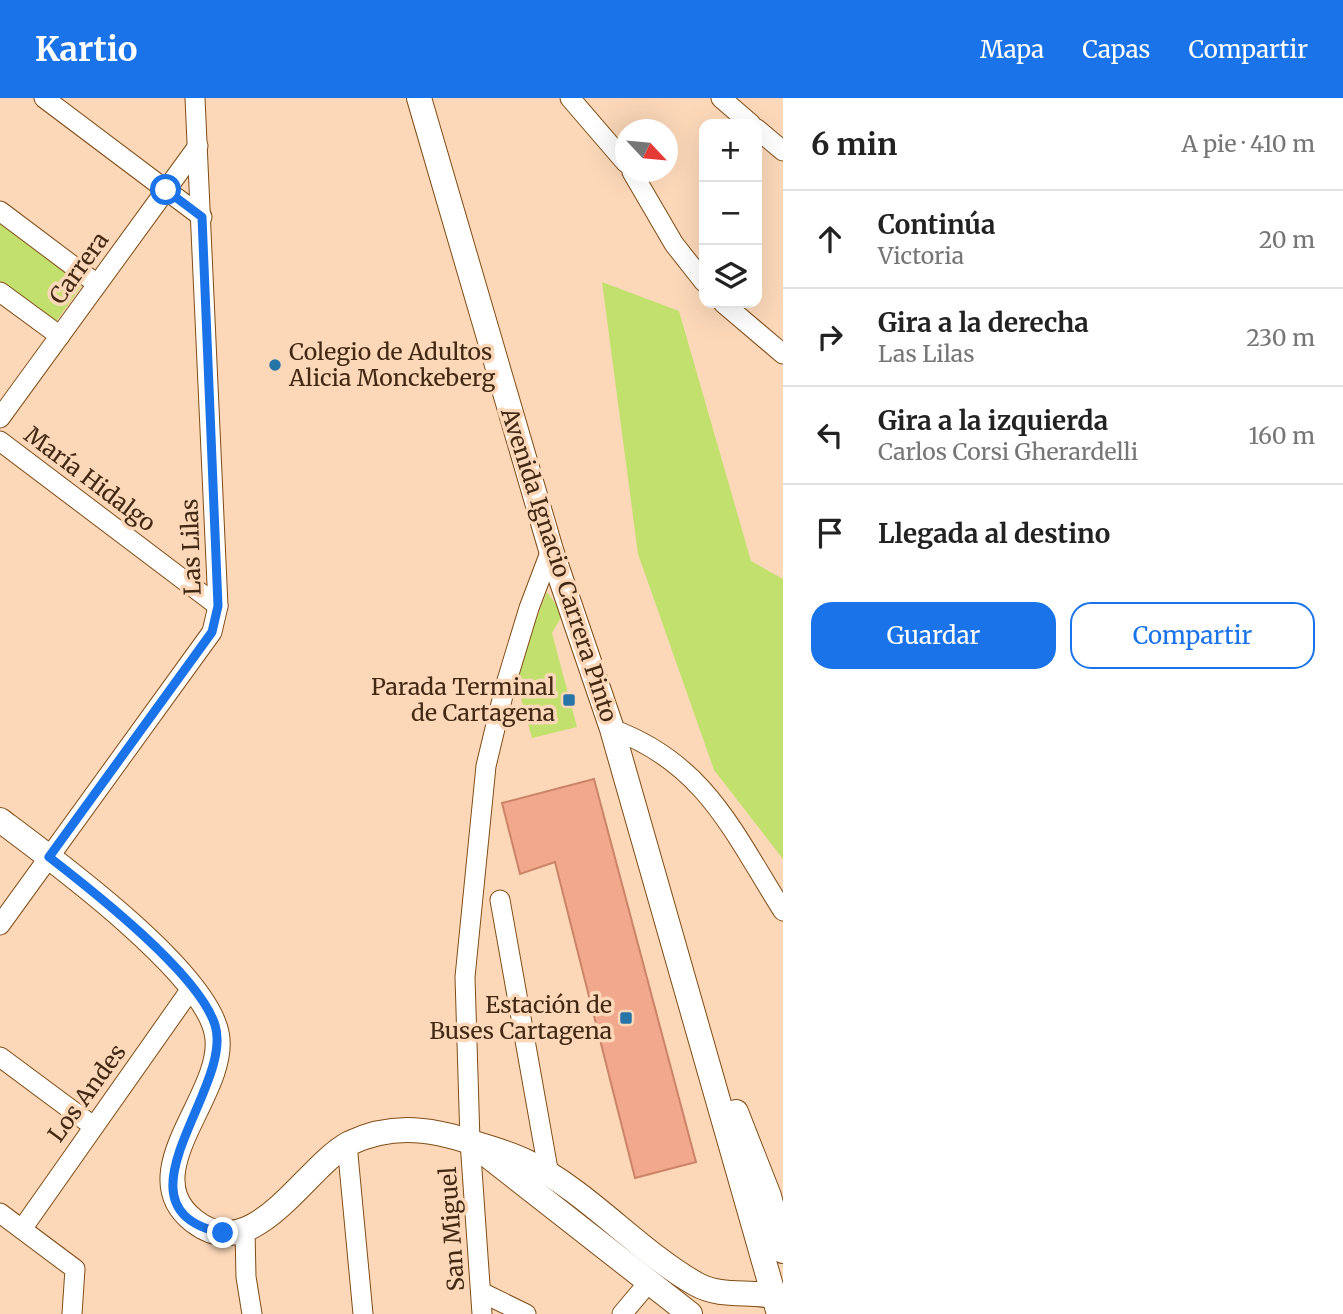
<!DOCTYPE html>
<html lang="es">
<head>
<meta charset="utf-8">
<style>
  body { margin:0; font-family:Merriweather,serif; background:#f6f6f6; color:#222 }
  .controls { position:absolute; right:21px; top:21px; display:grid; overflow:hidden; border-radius:14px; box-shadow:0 7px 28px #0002 }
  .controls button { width:63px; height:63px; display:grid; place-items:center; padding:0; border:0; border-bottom:2px solid #e0e0e0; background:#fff; color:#222; font:35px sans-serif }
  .compass { position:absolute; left:615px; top:21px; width:63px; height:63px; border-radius:50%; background:#fff; box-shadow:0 7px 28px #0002; rotate:116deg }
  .stop { position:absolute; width:21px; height:21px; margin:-16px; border:5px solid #1a73e8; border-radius:50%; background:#fff }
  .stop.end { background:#1a73e8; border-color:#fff; box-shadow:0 2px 7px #0008 }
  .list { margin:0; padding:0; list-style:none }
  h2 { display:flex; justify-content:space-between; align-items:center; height:91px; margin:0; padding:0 28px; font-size:30px }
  h2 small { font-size:23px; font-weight:400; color:#767676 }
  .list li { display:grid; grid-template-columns:46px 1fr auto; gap:21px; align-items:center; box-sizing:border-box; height:98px; padding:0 28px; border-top:2px solid #e0e0e0 }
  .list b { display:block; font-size:26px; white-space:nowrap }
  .list p { margin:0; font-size:23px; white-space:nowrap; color:#767676 }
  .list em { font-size:23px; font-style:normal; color:#767676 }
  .actions { display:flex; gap:14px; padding:21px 28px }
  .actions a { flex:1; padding:16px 0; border:2px solid #1a73e8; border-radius:21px; text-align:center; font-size:24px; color:#1a73e8 }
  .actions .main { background:#1a73e8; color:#fff }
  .icon { flex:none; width:38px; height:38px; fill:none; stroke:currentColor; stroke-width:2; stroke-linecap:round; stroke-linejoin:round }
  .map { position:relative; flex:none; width:783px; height:1216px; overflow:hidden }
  header { display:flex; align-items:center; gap:42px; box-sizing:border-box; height:98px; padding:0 35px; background:#1a73e8; color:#fff }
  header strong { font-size:33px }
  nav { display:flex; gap:38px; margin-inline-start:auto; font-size:24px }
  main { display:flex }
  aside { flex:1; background:#fff }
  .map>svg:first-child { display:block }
  .green { fill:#c1e06e }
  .building { fill:#f1a88c; stroke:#cb8468; stroke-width:2 }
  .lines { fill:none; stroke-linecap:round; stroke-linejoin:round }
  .minor-casing { stroke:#804c15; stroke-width:21 }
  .major-casing { stroke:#804c15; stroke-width:26 }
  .minor { stroke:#fff; stroke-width:19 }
  .major { stroke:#fff; stroke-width:24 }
  .route { stroke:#1a73e8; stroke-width:9 }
  .poi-dot { fill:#2774a7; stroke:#fcd8b9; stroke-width:2.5 }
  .labels { text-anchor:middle; stroke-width:7; stroke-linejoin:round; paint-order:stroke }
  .street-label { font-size:23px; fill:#412914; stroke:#fcd8b9 }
  .poi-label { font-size:23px; fill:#412914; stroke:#fcd8b9; text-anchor:end }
</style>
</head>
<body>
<header>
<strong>Kartio</strong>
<nav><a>Mapa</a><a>Capas</a><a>Compartir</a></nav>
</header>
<main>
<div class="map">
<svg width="783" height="1216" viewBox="0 0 783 1216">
  <rect width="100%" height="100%" fill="#fcd8b9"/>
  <!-- green -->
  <g class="green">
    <path d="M0,122L82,187L55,225L0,184Z"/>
    <path d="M602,184L679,213L751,463L783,481V761L714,672L638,456Z"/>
    <path d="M547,494L563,516L552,535L577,629L532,640L514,575Z"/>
  </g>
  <!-- building -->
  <path class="building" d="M594,681L696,1064L635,1080L555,764L520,776L502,705Z"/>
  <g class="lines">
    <defs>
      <g id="minor">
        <path d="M44,0L202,119"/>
        <path d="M570,0L626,65"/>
        <path d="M721,0L751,26"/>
        <path d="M757,31L783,53"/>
        <path d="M632,74L674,146L704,184"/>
        <path d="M0,113L97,186"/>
        <path d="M0,194L60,238"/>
        <path d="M723,205L783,256"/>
        <path d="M0,320L198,48"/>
        <path d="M0,343L218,508"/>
        <path d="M612,631C705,665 733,734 783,813"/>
        <path d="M500,802L549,1077"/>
        <path d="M0,827L212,534L218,508L195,0"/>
        <path d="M0,959L93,1028"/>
        <path d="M347,1046L363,1216"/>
        <path d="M0,1115L75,1171L72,1216"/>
        <path d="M22,1131L193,888"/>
        <path d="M245,1132L246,1179L252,1216"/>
        <path d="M481,1194L526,1216"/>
        <path d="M482,1216L470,1043L465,879L486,668L505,589L529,510L551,452"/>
        <path d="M622,1216L649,1184"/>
      </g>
      <g id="major">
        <path d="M419,0L551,452L612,631L779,1216"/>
        <path d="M0,722C52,761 207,874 217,937C227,996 131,1074 194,1123C254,1170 305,1068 350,1045C367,1037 388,1032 407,1032C432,1032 454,1038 477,1046C494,1051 511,1056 527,1064C586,1092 639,1154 696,1186C725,1202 754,1190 783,1201"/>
        <path d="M736,1014L769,1098L783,1153"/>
        <path d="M487,1057L690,1216"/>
      </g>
    </defs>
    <!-- minor casing -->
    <use href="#minor" class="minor-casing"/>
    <!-- major casing -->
    <use href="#major" class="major-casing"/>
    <!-- minor -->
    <use href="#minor" class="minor"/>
    <!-- major -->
    <use href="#major" class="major"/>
  </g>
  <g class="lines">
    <!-- route -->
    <path class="route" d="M166,92L202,119L218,508L212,534L49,759C93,793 199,876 215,927C235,990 105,1111 223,1135"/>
  </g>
  <!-- markers -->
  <g class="poi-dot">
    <circle cx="275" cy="267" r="7"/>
    <rect x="562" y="595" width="14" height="14" rx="3.5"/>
    <rect x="619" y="913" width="14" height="14" rx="3.5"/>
  </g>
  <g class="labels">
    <!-- street labels -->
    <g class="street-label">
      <text transform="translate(79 170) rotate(-54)" y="8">Carrera</text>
      <text transform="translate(90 381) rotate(37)" y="8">María Hidalgo</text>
      <text transform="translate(191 449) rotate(-92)" y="8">Las Lilas</text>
      <text transform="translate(559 467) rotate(72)" y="8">Avenida Ignacio Carrera Pinto</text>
      <text transform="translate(87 995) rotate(-54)" y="8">Los Andes</text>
      <text transform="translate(452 1131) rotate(-94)" y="8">San Miguel</text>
    </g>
    <!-- poi labels -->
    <g class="poi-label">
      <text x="289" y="262" text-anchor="start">Colegio de Adultos<tspan x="289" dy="26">Alicia Monckeberg</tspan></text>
      <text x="555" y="597">Parada Terminal<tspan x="555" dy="26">de Cartagena</tspan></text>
      <text x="612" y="915">Estación de<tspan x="612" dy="26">Buses Cartagena</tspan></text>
    </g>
  </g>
</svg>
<div class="controls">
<button>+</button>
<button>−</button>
<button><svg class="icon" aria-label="layers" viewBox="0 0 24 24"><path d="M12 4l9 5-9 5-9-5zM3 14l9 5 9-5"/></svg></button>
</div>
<svg class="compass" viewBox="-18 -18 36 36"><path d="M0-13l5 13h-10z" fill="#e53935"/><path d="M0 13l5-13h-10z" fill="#767676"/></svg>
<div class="stop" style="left:166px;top:92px"></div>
<div class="stop end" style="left:223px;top:1135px"></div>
</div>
<aside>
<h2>6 min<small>A pie · 410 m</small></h2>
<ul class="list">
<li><svg class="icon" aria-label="ahead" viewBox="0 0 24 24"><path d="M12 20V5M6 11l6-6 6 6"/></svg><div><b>Continúa</b><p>Victoria</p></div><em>20 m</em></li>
<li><svg class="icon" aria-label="right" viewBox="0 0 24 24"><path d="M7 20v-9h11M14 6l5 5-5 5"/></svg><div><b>Gira a la derecha</b><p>Las Lilas</p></div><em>230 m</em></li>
<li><svg class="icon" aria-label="left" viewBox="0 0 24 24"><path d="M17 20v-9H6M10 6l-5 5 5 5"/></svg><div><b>Gira a la izquierda</b><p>Carlos Corsi Gherardelli</p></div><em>160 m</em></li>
<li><svg class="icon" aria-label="arrive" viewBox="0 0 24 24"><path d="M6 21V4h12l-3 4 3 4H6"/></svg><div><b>Llegada al destino</b></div></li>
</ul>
<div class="actions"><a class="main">Guardar</a><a>Compartir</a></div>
</aside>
</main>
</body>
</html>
